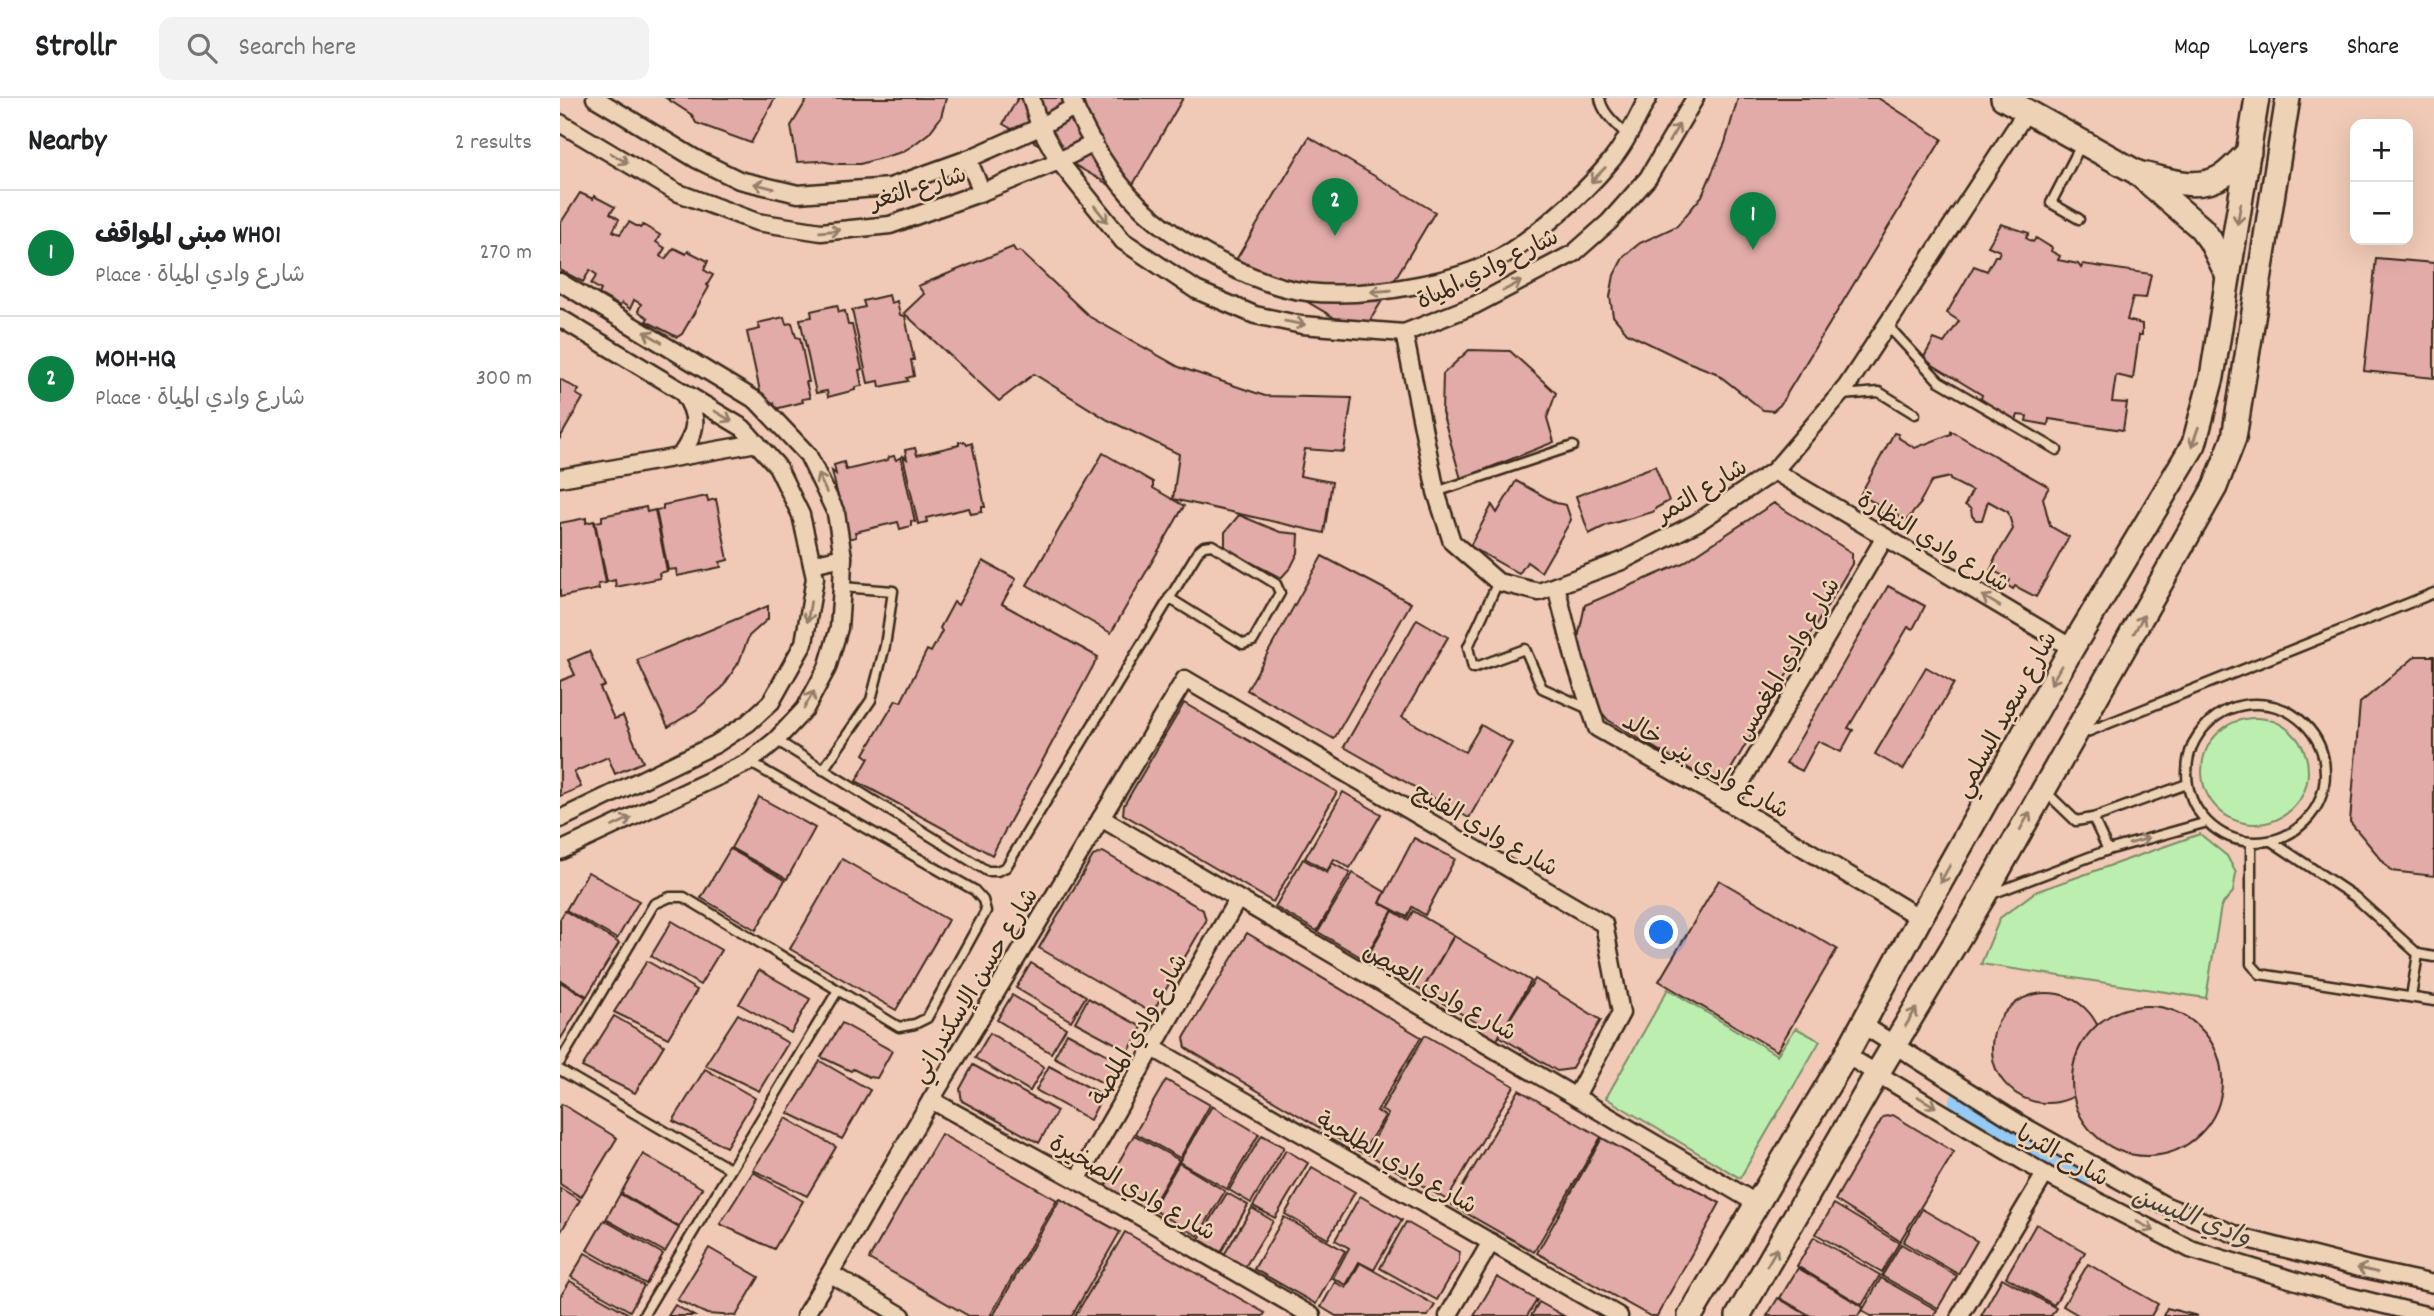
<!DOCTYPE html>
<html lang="en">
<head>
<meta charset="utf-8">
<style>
  body { margin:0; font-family:Dekko,"Playpen Sans Arabic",sans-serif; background:#f2f2f2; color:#202124 }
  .controls { position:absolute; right:21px; top:21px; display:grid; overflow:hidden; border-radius:14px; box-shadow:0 7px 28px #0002 }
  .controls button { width:63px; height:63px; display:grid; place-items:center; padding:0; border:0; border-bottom:2px solid #e0e0e0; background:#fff; color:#202124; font:35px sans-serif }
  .you { position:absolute; left:1102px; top:835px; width:24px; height:24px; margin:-18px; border:5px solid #fff; border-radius:50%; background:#1a73e8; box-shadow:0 0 0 10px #1a73e833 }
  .badge { display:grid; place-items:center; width:46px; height:46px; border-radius:50%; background:#0b8043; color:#fff; font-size:23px; font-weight:700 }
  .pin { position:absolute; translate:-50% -58px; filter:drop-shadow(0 2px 4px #0008) }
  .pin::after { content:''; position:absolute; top:37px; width:24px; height:21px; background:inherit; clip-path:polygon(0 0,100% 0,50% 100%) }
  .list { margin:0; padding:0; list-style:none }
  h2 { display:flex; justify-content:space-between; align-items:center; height:91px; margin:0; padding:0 28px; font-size:30px }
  h2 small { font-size:23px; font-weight:400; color:#757577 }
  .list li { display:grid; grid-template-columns:46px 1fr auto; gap:21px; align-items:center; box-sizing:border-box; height:126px; padding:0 28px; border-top:2px solid #e0e0e0 }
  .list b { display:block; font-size:26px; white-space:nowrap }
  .list p { margin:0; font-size:23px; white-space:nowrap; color:#757577 }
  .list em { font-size:23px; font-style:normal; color:#757577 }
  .icon { flex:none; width:38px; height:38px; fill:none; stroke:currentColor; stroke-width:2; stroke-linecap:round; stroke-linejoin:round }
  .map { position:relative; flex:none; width:1874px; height:1218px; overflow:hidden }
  header { display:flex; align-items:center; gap:42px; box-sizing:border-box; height:98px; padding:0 35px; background:#fff; border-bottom:2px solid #e0e0e0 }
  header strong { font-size:33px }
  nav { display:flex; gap:38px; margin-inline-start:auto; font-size:24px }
  .search { width:490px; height:63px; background:#f2f2f2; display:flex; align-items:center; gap:18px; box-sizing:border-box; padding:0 24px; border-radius:14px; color:#757577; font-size:26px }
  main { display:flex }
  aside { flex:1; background:#fff }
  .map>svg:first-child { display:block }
  .green { fill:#bcefaf; stroke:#7c8c66; stroke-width:2 }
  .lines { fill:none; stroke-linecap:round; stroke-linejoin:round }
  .river { stroke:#94caf3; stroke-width:32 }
  .building { fill:#e2aba8; stroke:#3b2a1e; stroke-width:2 }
  .lane-casing { stroke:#3b2a1e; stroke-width:13 }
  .street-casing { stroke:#3b2a1e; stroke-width:21 }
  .secondary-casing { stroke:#3b2a1e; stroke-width:28 }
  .lane { stroke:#eed2b5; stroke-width:8 }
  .street { stroke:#eed2b5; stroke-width:16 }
  .secondary { stroke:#eed2b5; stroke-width:23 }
  .oneway { stroke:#947e6a }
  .labels { text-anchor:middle; stroke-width:5; stroke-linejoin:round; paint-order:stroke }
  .street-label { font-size:24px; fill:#3b2a1e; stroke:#eed2b5 }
  .water-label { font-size:26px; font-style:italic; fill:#48423e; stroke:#eed2b5 }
</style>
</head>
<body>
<header>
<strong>Strollr</strong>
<div class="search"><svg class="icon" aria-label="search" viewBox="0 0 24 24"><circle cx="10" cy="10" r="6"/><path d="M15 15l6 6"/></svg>Search here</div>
<nav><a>Map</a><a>Layers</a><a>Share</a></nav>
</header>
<main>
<aside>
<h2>Nearby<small>2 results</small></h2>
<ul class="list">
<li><span class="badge">1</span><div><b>مبنى المواقف WH01</b><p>Place · شارع وادي المياة</p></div><em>270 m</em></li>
<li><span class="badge">2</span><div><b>MOH-HQ</b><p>Place · شارع وادي المياة</p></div><em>300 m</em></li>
</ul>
</aside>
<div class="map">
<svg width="1874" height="1218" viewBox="0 0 1874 1218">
  <rect width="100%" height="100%" fill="#f0cab6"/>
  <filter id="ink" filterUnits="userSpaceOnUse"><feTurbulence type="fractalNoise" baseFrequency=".0143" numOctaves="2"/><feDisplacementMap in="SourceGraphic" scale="14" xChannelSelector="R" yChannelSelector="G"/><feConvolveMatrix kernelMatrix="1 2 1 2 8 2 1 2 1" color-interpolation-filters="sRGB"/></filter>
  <g filter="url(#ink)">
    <!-- green -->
    <g class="green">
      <circle cx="1695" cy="673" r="53"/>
      <path d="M1640,736L1667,758L1676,775L1673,794L1661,808L1646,900L1421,866L1440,820L1475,794Z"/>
      <path d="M1108,891L1217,957L1236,930L1260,943L1180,1080L1046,1000Z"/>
    </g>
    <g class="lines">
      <!-- river -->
      <path class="river" d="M1405,1006L1524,1070"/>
    </g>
    <!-- building -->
    <g class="building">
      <path d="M106,0H215L191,45L136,25L132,17Z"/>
      <path d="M248,0H386L381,19L369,35L352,48L342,54L300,66H278L260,63L237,64L231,28Z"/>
      <path d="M458,0H623L567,97L443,26Z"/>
      <path d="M1178,0H1318L1382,41L1220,307L1213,313L1203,312L1156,275L1125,263L1067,235L1053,218L1050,199L1054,177L1064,158L1080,145L1117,128L1142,98L1165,45Z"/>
      <path d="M749,39L875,114L802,236L676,162Z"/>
      <path d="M20,95L33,101L34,98L55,109L50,115L59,121L53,133L57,135L60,136L69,124L80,130L83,127L100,137L96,144L105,150L100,158L105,161L114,150L126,156L128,153L148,163L144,172L153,177L147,187L149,189L122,236L117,239L86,223L88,220L78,213L81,206L74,202L70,211L62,205L60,208L39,196L41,192L31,186L37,177L30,172L23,184L0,172V126Z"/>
      <path d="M1441,126L1469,135L1466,140L1473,144L1476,140L1492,150L1491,153L1500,158L1498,162L1518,166L1521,170L1523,166L1591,176L1586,200L1573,199L1567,222L1582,226V237H1579L1573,281L1556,277L1552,304L1567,305L1563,332L1489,321L1488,327L1466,323L1467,318L1458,317L1453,330L1439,325L1442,316L1421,301L1422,297L1363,261L1374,241L1384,245L1399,223L1387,215L1414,168L1427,173L1435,158H1438L1440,153L1428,148Z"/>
      <path d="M453,149L456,154L460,153L530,219L619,269L705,298L792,300L784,354L745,351L740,378L772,384L764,435L613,401L619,356L548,322L474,276L439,303L344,215L364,196L358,188Z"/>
      <path d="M1816,160L1874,165V280L1804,273Z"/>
      <path d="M329,197L331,205L337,203L340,217L345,218L354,262H351L354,278L347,280L348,283L320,289L319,283L308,285L292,212L305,209L303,203Z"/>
      <path d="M277,207L279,214L285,213L288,227H292L302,271L299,272L302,288L295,289V292L268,299L267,293L256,295L240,221L252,219L251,213Z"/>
      <path d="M224,219L226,226L232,225L236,239L240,240L249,284H246L250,300L242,301L243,304L215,311L214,305L203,307L187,234L200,231L198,225Z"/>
      <path d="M909,252L950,253L996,295L987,320L994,344L901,381L882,314L883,276Z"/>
      <path d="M0,281L19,292L16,296L23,300L0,340Z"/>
      <path d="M1391,333L1489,389L1483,400L1490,428L1509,439L1476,499L1455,488L1453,491L1447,487L1450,482L1431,471L1435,462H1434L1453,431L1448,414L1428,403L1422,422H1416L1412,418L1411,411L1405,407L1412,393L1390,382V379L1372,383L1360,404L1361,405L1346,423L1328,412L1325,417L1319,413L1321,408L1300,397L1334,335L1338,336L1339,340L1355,350L1391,336Z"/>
      <path d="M399,344H405L407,347L412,345L425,409H422V414L411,416L409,410L366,420L367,424L358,426L343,358L347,361L345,352L355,350L357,357L399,347Z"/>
      <path d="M543,355L593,384V390L624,408L551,535L467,487Z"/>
      <path d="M334,358L336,362L341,359L355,424L351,423V428L340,431L338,424L295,434L296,439L288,441L272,373L276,376L274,367L284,364L286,372L328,362L329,359Z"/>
      <path d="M1095,368L1109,403L1096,410L1093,414L1047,427L1029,436L1016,398Z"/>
      <path d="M956,383L996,405L1006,407L1011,422L981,474L967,464L959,476L910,448L932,407L937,415Z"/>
      <path d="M147,398L148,403L156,401L168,462L160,464L161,469L117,478L116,471L108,472L96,412L103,411V407Z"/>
      <path d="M1214,405L1292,455V466L1167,678L1148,682L1048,622L1042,615L1035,601L1017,545L1025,507L1123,465Z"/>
      <path d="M86,409L87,414L95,412L107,473L99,475L100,480L56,489L55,482L47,484L35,424L42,423V418Z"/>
      <path d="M679,417L720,434L739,436L738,455L731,469L721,480L665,451V434Z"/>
      <path d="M26,420V425L34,423L46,485L38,486L39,491L0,499V425Z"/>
      <path d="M762,458L851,505L774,641L687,592Z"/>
      <path d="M423,463L456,481L442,506L538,559L432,757L296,683L309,660L304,656L336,602L341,604L367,552L371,554L382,533L380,530L394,504L398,507Z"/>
      <path d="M1328,488L1365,508L1353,531L1348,529L1288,630L1293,632L1281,654L1258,643L1242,673L1226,665Z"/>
      <path d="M208,508V521L189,538L179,564L162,590L136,612L108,629L77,562Z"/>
      <path d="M857,521L888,539L842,619L905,654L921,627L952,645L909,720L784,649Z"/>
      <path d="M29,553L45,588L40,590L54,621L63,618L83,664L55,676L48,659L14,674L21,689L0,698V583L15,577L8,562Z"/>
      <path d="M1856,558H1874V778L1831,773L1790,724L1800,605Z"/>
      <path d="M1366,569L1394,585L1343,672L1315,656Z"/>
      <path d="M624,605L777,694L713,804L563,716L564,707Z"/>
      <path d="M783,694L821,716L790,770L774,761L767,773L745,760Z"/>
      <path d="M199,699L255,730L227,781L171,750Z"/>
      <path d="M854,740L895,761L865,817L852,809L847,819L820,805Z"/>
      <path d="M170,751L225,782L196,832L141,800Z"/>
      <path d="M543,754L643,812L646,823L592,915L479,850L533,758Z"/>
      <path d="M282,761L388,822L336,912L230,851Z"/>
      <path d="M743,761L767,775L772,765L790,775L757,833L715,809Z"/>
      <path d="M28,774L79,803L57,841L6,812Z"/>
      <path d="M793,775L825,794L820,805L833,812L804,861L758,834Z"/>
      <path d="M1159,782L1277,851L1217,953L1099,883Z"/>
      <path d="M5,813L59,845L27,898L0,882V821Z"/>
      <path d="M833,813L848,822L853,813L894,837L862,893L806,861Z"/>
      <path d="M112,823L161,852L140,887L91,858Z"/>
      <path d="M687,835L861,939L817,1013L825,1018L802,1055L626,950L624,940Z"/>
      <path d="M894,838L971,883L937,942L915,929L917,925L862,893Z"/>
      <path d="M87,863L137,892L108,940L54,914Z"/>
      <path d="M471,865L526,898L511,923L456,890Z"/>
      <path d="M199,872L250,901L231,935L179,906Z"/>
      <path d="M975,881L1041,922L1011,971L997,973L939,938Z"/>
      <path d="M0,884L26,899L0,942Z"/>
      <circle cx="1487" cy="950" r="55"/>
      <path d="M452,897L506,930L491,955L437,922Z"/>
      <path d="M528,900L582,929L569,953L515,924Z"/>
      <circle cx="1587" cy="983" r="75"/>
      <path d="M178,916L228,945L199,993L145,967Z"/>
      <path d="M54,918L104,947L75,995L22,969Z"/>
      <path d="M282,925L332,953L317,980L309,979L293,971L291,973L261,959Z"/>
      <path d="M430,935L484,969L470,993L415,960Z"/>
      <path d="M507,935L561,964L548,988L494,959Z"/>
      <path d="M865,937L954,988L887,1102L806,1055L828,1016L821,1012Z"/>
      <path d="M260,963L310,992L282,1041L228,1015Z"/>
      <path d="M413,967L497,1013L479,1045L402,1003L400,991Z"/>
      <path d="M489,968L543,997L530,1022L476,992Z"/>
      <path d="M145,971L195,1000L166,1049L113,1023Z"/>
      <path d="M606,982L650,1007L620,1060L575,1035Z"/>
      <path d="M959,992L1041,1039L974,1154L892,1107Z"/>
      <path d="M2,1006L57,1040L21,1099L0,1086V1009Z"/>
      <path d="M652,1008L699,1036L667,1091L619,1064Z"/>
      <path d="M1333,1017L1394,1054L1340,1143L1275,1102L1323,1019Z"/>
      <path d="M226,1020L276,1049L247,1098L193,1072Z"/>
      <path d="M381,1036L497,1102L430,1218H409L309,1161Z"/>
      <path d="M574,1037L619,1062L588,1115L544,1090Z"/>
      <path d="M702,1037L724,1049L691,1105L669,1092Z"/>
      <path d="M1042,1040L1160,1105L1097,1218H1090L977,1155Z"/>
      <path d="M726,1052L748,1065L715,1120L693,1108Z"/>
      <path d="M83,1056L142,1090L119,1129L61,1095Z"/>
      <path d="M619,1065L665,1093L638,1138L592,1111Z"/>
      <path d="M752,1069L795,1094L768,1141L725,1116Z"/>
      <path d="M193,1074L243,1103L214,1151L160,1126Z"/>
      <path d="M0,1090L20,1102L0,1135Z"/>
      <path d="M667,1095L688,1107L661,1154L639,1141Z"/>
      <path d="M60,1096L119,1130L105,1154L46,1121Z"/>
      <path d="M800,1098L842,1122L814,1172L799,1164L786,1187L773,1180L789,1150L775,1142Z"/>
      <path d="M500,1101L560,1134L512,1218H433Z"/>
      <path d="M1274,1106L1339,1145L1322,1174L1256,1136Z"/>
      <path d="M692,1110L713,1123L685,1169L664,1157Z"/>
      <path d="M1362,1111L1417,1143L1398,1176L1343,1144Z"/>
      <path d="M724,1119L785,1153L756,1206L694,1171Z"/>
      <path d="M44,1122L103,1156L86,1186L27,1152Z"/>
      <path d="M846,1124L899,1154V1164L877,1202L820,1170Z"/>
      <path d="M1476,1126L1525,1154L1494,1207L1446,1179Z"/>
      <path d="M565,1134L705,1215L703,1218H515Z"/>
      <path d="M1254,1139L1320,1177L1302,1207L1237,1168Z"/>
      <path d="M1341,1146L1397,1178L1378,1210L1322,1178Z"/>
      <path d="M149,1150L199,1179L176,1218L147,1216L117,1202Z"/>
      <path d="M25,1155L84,1188L70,1213L11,1179Z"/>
      <path d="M800,1165L875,1207L868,1218H776L761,1209L775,1184L786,1190Z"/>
      <path d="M1528,1166L1598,1206L1591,1218H1520L1503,1208Z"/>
      <path d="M1238,1170L1303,1209L1298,1218H1251L1220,1200Z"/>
      <path d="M937,1179L977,1202L967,1218H914Z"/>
      <path d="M1321,1180L1377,1212L1373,1218H1311L1302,1213Z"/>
      <path d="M1442,1180L1496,1210L1491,1218H1421Z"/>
      <path d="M10,1183L69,1216L67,1218H0V1199Z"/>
      <path d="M1218,1200L1249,1218H1207Z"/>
      <path d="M979,1204L1004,1218H971Z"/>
      <path d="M115,1207L134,1218H108Z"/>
      <path d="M1607,1210L1638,1218H1603Z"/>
    </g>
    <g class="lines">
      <defs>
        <g id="lane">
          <path d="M1040,0C1042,15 1056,26 1067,37"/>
          <path d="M1519,121L1491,105L1521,47"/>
          <path d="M1327,227L1379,283L1497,352"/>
          <path d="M1282,297L1319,294L1355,316"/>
          <path d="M876,394L1013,348"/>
          <path d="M938,484L908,549L913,570L965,551L982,590L1029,611"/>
          <circle cx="1696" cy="675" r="69"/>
          <path d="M1522,636L1874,495"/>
          <path d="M216,642L427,773H437L446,769L639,452L644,448L652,447L716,486L720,495L693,543L683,546L609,500"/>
          <path d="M263,672L311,602L325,548L333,493L282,489"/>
          <path d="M1486,694L1516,723L1533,720L1627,686"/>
          <path d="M1533,720L1548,752"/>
          <path d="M1711,743L1795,799L1858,856L1874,859"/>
          <path d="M1691,745V866L1700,876L1874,903"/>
          <path d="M1429,797L1548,752L1644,725"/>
          <path d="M1851,899L1858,856"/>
          <path d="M0,964L94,806L110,799H124L339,929L355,926L367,920L426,813L423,802L414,792L189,664"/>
          <path d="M0,972L170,1071"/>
          <path d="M83,1218L278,892"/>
        </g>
        <g id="street">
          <path d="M35,0L136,61L179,82L238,96L330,89L408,61L480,29L515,8"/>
          <path d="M471,0L480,29L499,63L563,143L636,192L695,217L742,227L844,235L915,207L1014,155L1049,124L1088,80L1135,0"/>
          <path d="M511,0C527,38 550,78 579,107C616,144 695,188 747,194C783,198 822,194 858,187C879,183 904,177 924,168C963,151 1023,97 1050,64C1066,46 1076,21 1088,0"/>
          <path d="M0,25L116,94L197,124L261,134L330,127L422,94L499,63L534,45"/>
          <path d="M408,61L422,94"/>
          <path d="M0,184L197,303L248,357L276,415L283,459L282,489L279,530L267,570L245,611L216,642L189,664L0,753"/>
          <path d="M0,220L183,330L217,368L241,417L255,480L244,545L211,604L188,625L156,646L0,721"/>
          <path d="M844,235L876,394L892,444L938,484L979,494L1062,463L1138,424L1214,373L1287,288L1466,14"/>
          <path d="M120,358C137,334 140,319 123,295"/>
          <path d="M1214,373L1512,550"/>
          <path d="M0,380L197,345"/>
          <path d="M252,466L283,459"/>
          <path d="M996,488L1015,563L1037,630L1169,705L1360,820"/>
          <path d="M1169,705L1325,439"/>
          <path d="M541,720L1196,1105"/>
          <path d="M1303,927L1460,1026L1604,1107L1684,1140L1800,1170L1874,1186"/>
          <path d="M593,950L1059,1218"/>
          <path d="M1286,957L1485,1076L1630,1151L1780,1196L1869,1218"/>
          <path d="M371,1002L517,1082L752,1218"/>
          <path d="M517,1082L677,802"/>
          <path d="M271,1176L342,1218"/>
          <path d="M245,1218L371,1002L625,581L1044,826L1061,915L1016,998"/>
          <path d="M888,1218L931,1144"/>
          <path d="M1400,1218L1485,1076"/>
        </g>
        <g id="secondary">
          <path d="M1443,0L1576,74L1641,130L1650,142L1668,178"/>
          <path d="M1582,76C1607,82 1639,94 1664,77C1673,70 1681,61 1689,54"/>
          <path d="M1130,1218L1286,957L1360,820L1512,550L1634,346L1652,279L1697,0"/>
          <path d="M1178,1218L1318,974L1423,799L1655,389L1674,340L1728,0"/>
        </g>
      </defs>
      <!-- lane casing -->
      <use href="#lane" class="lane-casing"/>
      <!-- street casing -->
      <use href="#street" class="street-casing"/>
      <!-- secondary casing -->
      <use href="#secondary" class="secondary-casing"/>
      <!-- lane -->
      <use href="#lane" class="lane"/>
      <!-- street -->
      <use href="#street" class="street"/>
      <!-- secondary -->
      <use href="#secondary" class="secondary"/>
    </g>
    <!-- one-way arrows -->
    <defs><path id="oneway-shaft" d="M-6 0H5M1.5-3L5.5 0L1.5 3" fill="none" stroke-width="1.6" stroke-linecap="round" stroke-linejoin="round" transform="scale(1.75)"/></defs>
    <g class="oneway">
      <use href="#oneway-shaft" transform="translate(1114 35) rotate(-59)"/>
      <use href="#oneway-shaft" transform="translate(59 60) rotate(31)"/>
      <use href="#oneway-shaft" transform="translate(1038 77) rotate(134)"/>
      <use href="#oneway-shaft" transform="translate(204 88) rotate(-166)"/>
      <use href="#oneway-shaft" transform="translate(541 116) rotate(51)"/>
      <use href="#oneway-shaft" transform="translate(1679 116) rotate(100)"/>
      <use href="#oneway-shaft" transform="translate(270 133) rotate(-5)"/>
      <use href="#oneway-shaft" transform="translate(952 188) rotate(-28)"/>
      <use href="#oneway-shaft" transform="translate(821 193) rotate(176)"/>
      <use href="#oneway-shaft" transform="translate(735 225) rotate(10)"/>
      <use href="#oneway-shaft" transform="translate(93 239) rotate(-149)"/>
      <use href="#oneway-shaft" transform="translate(163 318) rotate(31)"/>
      <use href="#oneway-shaft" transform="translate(1635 339) rotate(109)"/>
      <use href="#oneway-shaft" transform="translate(262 385) rotate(-115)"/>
      <use href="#oneway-shaft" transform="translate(1431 503) rotate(-149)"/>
      <use href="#oneway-shaft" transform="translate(249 514) rotate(99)"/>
      <use href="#oneway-shaft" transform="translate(1579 526) rotate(-61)"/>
      <use href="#oneway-shaft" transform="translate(1496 577) rotate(119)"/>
      <use href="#oneway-shaft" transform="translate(249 602) rotate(-60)"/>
      <use href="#oneway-shaft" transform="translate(1465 723) rotate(-61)"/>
      <use href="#oneway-shaft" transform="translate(62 724) rotate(-25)"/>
      <use href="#oneway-shaft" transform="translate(1579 743) rotate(-16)"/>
      <use href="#oneway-shaft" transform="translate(1385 776) rotate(119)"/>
      <use href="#oneway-shaft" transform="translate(1351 919) rotate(-59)"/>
      <use href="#oneway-shaft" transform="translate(1367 1004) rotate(31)"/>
      <use href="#oneway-shaft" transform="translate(1585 1128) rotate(28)"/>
      <use href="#oneway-shaft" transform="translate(1212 1159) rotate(-60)"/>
      <use href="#oneway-shaft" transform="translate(1807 1172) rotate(-167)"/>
    </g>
  </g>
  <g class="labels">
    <!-- street labels -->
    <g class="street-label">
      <text transform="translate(358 89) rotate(-17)" y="8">شارع الثغر</text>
      <text transform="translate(927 170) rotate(-26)" y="8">شارع وادي المياة</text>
      <text transform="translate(1141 392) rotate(-31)" y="8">شارع التمر</text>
      <text transform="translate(1374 443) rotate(31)" y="8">شارع وادي النظارة</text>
      <text transform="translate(1227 561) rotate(-60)" y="8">شارع وادي المغمس</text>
      <text transform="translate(1445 616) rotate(-61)" y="8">شارع سعيد السلمي</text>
      <text transform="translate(1146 667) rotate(30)" y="8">شارع وادي بني خالد</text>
      <text transform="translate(926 731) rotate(30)" y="8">شارع وادي الفليح</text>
      <text transform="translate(414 887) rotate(-59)" y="8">شارع حسن الإسكندراني</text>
      <text transform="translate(880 893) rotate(30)" y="8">شارع وادي العيص</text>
      <text transform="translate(578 931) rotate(-60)" y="8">شارع وادي الملصة</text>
      <text transform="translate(1503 1057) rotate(29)" y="8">شارع الثريا</text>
      <text transform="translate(837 1064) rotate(30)" y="8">شارع وادي الطلحية</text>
      <text transform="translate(573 1089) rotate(30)" y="8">شارع وادي الصخيرة</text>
    </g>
    <!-- water labels -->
    <g class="water-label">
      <text transform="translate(1632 1117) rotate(21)" y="9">وادي الليسن</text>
    </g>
  </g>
</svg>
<div class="controls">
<button>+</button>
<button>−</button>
</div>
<div class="you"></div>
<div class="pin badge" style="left:1193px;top:152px">1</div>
<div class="pin badge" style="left:775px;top:138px">2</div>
</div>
</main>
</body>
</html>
